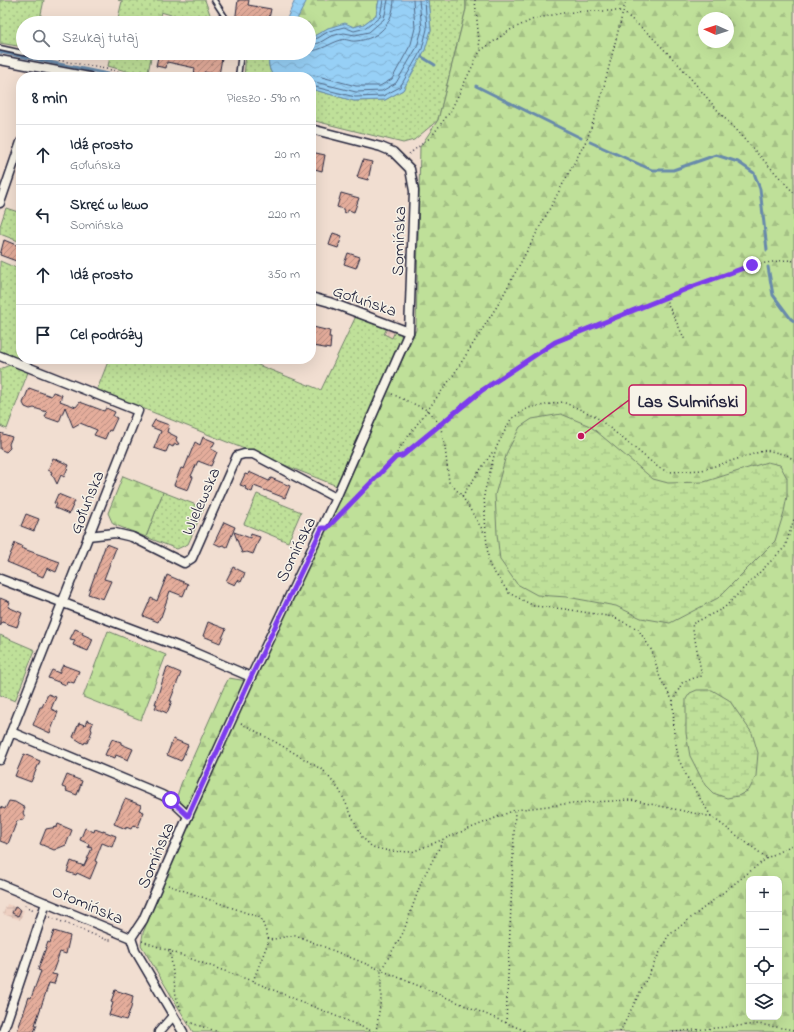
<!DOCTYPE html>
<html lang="pl">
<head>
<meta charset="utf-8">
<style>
  body { margin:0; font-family:"Indie Flower",sans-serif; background:#f2f2f3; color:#1f2937 }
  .controls { position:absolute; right:12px; bottom:12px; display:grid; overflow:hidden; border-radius:8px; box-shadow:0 4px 16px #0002 }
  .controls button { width:36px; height:36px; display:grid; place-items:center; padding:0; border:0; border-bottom:1px solid #e0e1e3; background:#fff; color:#1f2937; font:20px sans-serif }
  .compass { position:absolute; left:698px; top:12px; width:36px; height:36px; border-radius:50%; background:#fff; box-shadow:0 4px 16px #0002; rotate:273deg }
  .stop { position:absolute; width:12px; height:12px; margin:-9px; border:3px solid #7c3aed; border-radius:50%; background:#fff }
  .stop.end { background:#7c3aed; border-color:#fff; box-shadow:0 1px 4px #0008 }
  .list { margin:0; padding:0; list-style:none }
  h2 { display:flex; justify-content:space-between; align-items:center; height:52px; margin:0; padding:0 16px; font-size:17px }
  h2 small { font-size:13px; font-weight:400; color:#747a83 }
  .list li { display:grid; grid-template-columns:26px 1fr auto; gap:12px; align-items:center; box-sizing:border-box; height:60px; padding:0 16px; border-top:1px solid #e0e1e3 }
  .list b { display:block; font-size:15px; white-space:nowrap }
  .list p { margin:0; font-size:13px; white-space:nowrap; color:#747a83 }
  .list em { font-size:13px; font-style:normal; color:#747a83 }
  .icon { flex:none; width:22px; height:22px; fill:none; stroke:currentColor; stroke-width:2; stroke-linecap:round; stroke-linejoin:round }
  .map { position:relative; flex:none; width:794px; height:1032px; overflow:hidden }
  .search { position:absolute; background:#fff; box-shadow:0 4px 16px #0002; left:16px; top:16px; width:300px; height:44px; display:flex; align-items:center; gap:10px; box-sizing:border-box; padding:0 14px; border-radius:22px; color:#747a83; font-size:15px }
  .panel { position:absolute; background:#fff; box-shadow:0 4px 16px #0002; left:16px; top:72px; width:300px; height:292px; border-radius:16px }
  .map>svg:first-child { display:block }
  .industrial { fill:url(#industrial-grid) }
  .green { fill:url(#green-dots); stroke:#70816a }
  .forest { fill:url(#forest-firs); stroke:#70816a; fill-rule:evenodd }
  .wetland { fill:url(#wetland-marsh); stroke:#70816a }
  .water { fill:url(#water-waves); stroke:#688aab }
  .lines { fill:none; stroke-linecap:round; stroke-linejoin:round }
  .shore { stroke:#516886; stroke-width:1 }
  .stream { stroke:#688aab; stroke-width:3 }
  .building { fill:url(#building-hatch); stroke:#22223b }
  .service-casing { stroke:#22223b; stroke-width:7 }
  .minor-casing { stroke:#22223b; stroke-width:11 }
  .path { stroke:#22223b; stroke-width:1.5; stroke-dasharray:1 3; stroke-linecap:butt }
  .service { stroke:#f7f3e8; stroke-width:4 }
  .minor { stroke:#f7f3e8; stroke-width:8 }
  .route { stroke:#7c3aed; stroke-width:5 }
  .labels { text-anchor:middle; stroke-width:3; stroke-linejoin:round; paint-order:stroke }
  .street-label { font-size:17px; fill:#22223b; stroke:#f7f3e8 }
  .leader { fill:none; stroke:#c2185b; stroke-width:1.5 }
  .callout-dot { fill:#c2185b; stroke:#f7f3e8; stroke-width:1.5 }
  .callout { fill:#f7f3e8; stroke:#c2185b; stroke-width:1.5 }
  .callout-label { font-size:18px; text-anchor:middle; font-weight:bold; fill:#22223b }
</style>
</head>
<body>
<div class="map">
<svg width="794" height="1032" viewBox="0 0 794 1032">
  <defs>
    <pattern id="industrial-grid" width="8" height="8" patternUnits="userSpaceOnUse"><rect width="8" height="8" fill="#edcfc1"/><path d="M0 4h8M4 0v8" fill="none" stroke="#cbb1a7"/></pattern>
    <pattern id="green-dots" width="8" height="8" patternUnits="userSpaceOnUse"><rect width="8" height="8" fill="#bfe099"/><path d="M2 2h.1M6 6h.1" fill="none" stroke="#a4c085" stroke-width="1.8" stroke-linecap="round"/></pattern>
    <pattern id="forest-firs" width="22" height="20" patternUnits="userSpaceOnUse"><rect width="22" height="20" fill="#bfe099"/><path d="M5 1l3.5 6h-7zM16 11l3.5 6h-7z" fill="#a4c085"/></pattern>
    <pattern id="wetland-marsh" width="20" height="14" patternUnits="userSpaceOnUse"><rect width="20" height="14" fill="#bfe099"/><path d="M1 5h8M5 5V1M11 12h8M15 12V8" fill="none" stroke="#a4c085"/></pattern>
    <pattern id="water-waves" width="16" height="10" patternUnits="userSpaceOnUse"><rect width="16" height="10" fill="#97d0f6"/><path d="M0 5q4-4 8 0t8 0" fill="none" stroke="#82b2d4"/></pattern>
    <pattern id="building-hatch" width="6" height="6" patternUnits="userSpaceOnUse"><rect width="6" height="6" fill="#e4ad9b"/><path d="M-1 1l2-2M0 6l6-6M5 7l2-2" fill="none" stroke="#b88c80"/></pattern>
  </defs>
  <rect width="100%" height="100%" fill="#f1ded1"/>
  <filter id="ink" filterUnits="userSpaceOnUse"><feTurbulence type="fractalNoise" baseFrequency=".025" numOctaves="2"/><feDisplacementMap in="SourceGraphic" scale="8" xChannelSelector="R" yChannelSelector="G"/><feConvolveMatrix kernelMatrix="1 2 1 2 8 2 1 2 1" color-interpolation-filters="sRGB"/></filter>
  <g filter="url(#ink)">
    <!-- industrial -->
    <g class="industrial">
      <path d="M387,328L395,331L393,338L384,335Z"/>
      <path d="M7,904L24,910L20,920L3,914Z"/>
    </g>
    <!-- green -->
    <g class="green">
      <path d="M0,0H44L39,23H23V47L0,43Z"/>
      <path d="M118,0H205L213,23H197L161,12L158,23H117L122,1Z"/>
      <path d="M428,0H466V9L438,120L414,140L403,143L311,120V89L354,101L385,100L403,90L431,30Z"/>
      <path d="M111,53H152L147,77L108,66Z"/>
      <path d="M269,53C268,61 268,71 275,77H244L246,54Z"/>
      <path d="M6,208L21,213V242L0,234V226Z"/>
      <path d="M0,261L21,270V355L20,359L0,351Z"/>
      <path d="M356,316L387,328L384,334L392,338L395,331L401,334L402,341L400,350L337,486L97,390L109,359H243L321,390Z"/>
      <path d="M10,365L28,372L7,429L0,426V369Z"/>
      <path d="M163,492L204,508L188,544L177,549L146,537Z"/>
      <path d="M257,494L301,512L288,542L244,524Z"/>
      <path d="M0,635L35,650L15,701L0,695Z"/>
    </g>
    <!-- forest -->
    <g class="forest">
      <path d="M306,0H379L376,15L364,24L354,27L328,28L316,35L309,37V23H295Z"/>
      <path d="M466,0H794V1032H193L141,945L143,933L162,885L191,819L184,805L176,799L181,784L224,687L229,678L253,682L416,330L420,147L438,120L466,9ZM704,18H728V42H704ZM749,879H779V1017H749Z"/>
      <path d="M123,476L163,492L146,537L113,524L108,513Z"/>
      <path d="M108,631L166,655L141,720L83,697Z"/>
    </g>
    <!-- wetland -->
    <g class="wetland">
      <path d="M561,414L590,426L653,479L668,483L704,482L767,462L780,465L787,478V496L784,512L775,541L718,598L670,623L641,618L616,606L567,597L537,595L517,584L500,560L497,534L495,495L507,452L520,427L532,419Z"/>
      <path d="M697,690H712L729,700L752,733L758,753L756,776L749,790L738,796L727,798L713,793L705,785L690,756L686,733V699L690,693Z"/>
    </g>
    <!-- water -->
    <g class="water">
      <path d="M295,0H306V2L295,23H285Z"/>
      <path d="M379,0H428L431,30L425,50L403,90L385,100L354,101L311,89V77H275C268,71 268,61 269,53H309V37L316,35L328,28L345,23L354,27L364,24L376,15Z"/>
    </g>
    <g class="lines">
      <!-- shore -->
      <g class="shore">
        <path d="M309,40L318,38L329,31L344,27L354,31L366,28L380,17L383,0"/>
        <path d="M309,45L319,43L331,36L344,33L355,35L369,32L384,19L388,0"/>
        <path d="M309,51C321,51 330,43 341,40C346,38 350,42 356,41C380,39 393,23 394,0"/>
        <path d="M304,77L314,75L356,86H380L392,79L411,44L415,28L413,0"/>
        <path d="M311,81L356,92L382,91L396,83L417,47L422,29L419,0"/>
        <path d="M311,86L355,97L383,96L400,87L422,49L427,29L425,0"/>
      </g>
      <!-- stream -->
      <g class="stream">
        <path d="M0,52L118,76"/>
        <path d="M422,57L435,65"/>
        <path d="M476,86L581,138"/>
        <path d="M590,142L652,170H673L716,155L738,162L754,173L760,189L767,250"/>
        <path d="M768,267L773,295L791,319L794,321"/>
      </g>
    </g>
    <!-- building -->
    <g class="building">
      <path d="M238,0H249L248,5L271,9L268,23H255L245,21V23L235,22Z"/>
      <path d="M159,53H209L208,55L222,58L219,75L204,72L203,77L194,75L195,68L167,62L166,68L156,66Z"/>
      <path d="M311,152L325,155L322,171L311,168Z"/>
      <path d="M363,160L372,162L368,180L357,177Z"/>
      <path d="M341,193L359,198L354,212L349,210L345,213L343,209L337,207Z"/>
      <path d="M333,233L342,236L338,248L329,245Z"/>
      <path d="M4,240L21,247V256L19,262L0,255Z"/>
      <path d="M348,253L360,257L356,268L344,264Z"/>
      <path d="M313,327L330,331L329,337H331L330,349L313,346L314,339H311Z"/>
      <path d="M29,388L51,396L53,392L62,395L60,401L76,407L80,402L104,411L106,408L115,412L113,416L117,418L111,431L109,430L105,439L94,435L97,430L80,423L73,427L65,407L59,422L45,417L47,412L34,408L30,409L25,407L23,403Z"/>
      <path d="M155,420L169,425L167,432L177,437L176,440L179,444L174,445L173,447L169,445L166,452L154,448L161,431L151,427Z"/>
      <path d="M0,433L12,437L9,444L10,448L6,452L0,449Z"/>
      <path d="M203,437L215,442L211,449L217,452L211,466L198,461L191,476L193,477L188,490L174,485L181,468L184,469L195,442L200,445Z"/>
      <path d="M53,458L69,465L64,477L61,475L57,484L53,476L51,475L52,472L48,470Z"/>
      <path d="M249,472L269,481L271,478L290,486L285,498L254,486L252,492L245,489L246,487L240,485L245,474L248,475Z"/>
      <path d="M58,494L75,501L69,514L55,508L57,504L54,503Z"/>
      <path d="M26,514L39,519L34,531L21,526Z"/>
      <path d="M224,522L235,527L227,547L223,545L220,546L214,543Z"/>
      <path d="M234,532L250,538L251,534L260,537L253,554L247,552L242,553Z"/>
      <path d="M15,543L22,546L21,548L60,562L56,572L47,568L43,577L7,562Z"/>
      <path d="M106,544L116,548L104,579L111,581L103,599L88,594Z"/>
      <path d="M233,567L245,573L241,582L238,580L235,585L226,581Z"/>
      <path d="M167,575L188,584L183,596L170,591L161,617H160L158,622L143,616L151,598L157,601Z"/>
      <path d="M0,598L10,602L8,607L22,613L17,627L2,622L0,626Z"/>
      <path d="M208,622L226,629L220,643L203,636Z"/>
      <path d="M75,629L83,632L82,634L93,639L88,651L73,645L75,640L70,639Z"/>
      <path d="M63,665L79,671L74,683L67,681L66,685L48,678L52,670L59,673Z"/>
      <path d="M167,667L181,673L170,701H172L167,713L155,708L157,704H155Z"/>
      <path d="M48,694L56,697L51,709L58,712L50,733L33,725L40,707H42Z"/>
      <path d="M87,720L93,723L91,728L92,731L87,743L85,742L84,744L73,737L79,723L85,725Z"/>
      <path d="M112,739L121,742V744L133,749L128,760L116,755L115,758L105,755Z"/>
      <path d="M173,739L188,745L181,761L167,755Z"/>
      <path d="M24,754L40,761L31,782L15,776Z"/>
      <path d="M67,775L82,781L77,795L66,791L67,789L62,787Z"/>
      <path d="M125,799L141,805L139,810L144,812L138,827L133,825L131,829L126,827V829L114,824Z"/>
      <path d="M9,801L15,802L25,808L23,813L25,817L23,820L17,821L8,844L0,841V807L5,809Z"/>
      <path d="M58,824L72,830L66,845L54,850L40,844L46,829L57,827Z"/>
      <path d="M85,828L94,832L95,829L103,832V831L116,836L112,847L102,843L95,861L97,862L90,879L77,873L76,875L67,872L71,861L84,866L92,848L88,847L89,844L80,840Z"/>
      <path d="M15,907L21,910L18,916L12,913Z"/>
      <path d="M54,931L70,936L66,954L60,952L52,974L57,975L54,984L49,983L35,1025H37L34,1032H17L29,997L31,998L38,979L41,971L38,970L41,961L48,942L50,943Z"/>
      <path d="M115,990L133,996L131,1008L126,1020L109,1015L113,1003L111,1002Z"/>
    </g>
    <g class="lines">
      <defs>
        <g id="service">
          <path d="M214,0L229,23"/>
          <path d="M0,48L23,53"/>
          <path d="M25,53L41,56"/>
          <path d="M238,77L241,53"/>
        </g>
        <g id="minor">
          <path d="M0,60L89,77"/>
          <path d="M0,203L21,142"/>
          <path d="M311,297L329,302L409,332"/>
          <path d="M0,356L138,411L0,760"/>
          <path d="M88,536L115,533L132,537L184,563L192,558L237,456L244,454H253L336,498"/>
          <path d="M0,579L193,652L251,677"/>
          <path d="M11,732L162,795L171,800L188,816"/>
          <path d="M0,884L131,938"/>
          <path d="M131,938L143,920L188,816L251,677L336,498L409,332L414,191L410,169L393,152L381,147L311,129"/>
          <path d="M131,938L135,950L183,1032"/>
          <path d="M3,1032L46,903"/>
          <path d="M159,1032L173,1016"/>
        </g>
      </defs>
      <!-- service casing -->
      <use href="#service" class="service-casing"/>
      <!-- minor casing -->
      <use href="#minor" class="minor-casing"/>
      <!-- path -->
      <g class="path">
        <path d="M475,0L480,51"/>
        <path d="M47,58L116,71L123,77"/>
        <path d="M409,154L431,137L450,112L480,51L510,30L534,19L562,13L588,11H622L651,36L681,67L719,112L794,193"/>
        <path d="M665,298L685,340"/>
        <path d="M392,394L427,410L440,424L445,447L449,482L462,496L485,534"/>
        <path d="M397,457L402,456L481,391L555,342L694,286L752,265L786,260L794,261"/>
        <path d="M462,496L494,450"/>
        <path d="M337,517L396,457L398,450L452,377L499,303L587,139L600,102L626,0"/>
        <path d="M673,701L660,678L652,651L638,629L613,617L565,609L534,606L509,593L489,565L486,535L484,494L496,448L511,419L528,408L563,402L595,416L659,468L669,472L702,470L766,450L787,455L794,460"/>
        <path d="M241,723L286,748L324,771L340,791L362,837L372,847L389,851L412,852L515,810L573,803L631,800L712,817L767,858"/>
        <path d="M711,816L689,781L679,760L674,734L673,701L682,683L694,678L702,676L692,624L724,608L785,547L794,519"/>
        <path d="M168,885L261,918L269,940L295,935L381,970L528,1032"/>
        <path d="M25,905L27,907L34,910"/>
        <path d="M50,917L107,940H112"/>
        <path d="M142,941L252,981L374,1032"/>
        <path d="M170,950L176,996L181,1010"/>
        <path d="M253,981L269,940"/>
        <path d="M188,1022L219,1032"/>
        <path d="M506,1023L515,811"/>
        <path d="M376,1032L381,999V970L403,933L422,880L444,839"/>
        <path d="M620,1032L668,936L767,858L794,844"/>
        <path d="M673,1032L758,1024L794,1030"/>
      </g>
      <!-- service -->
      <use href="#service" class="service"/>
      <!-- minor -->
      <use href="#minor" class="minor"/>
    </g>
  </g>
  <g class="lines" filter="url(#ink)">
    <!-- route -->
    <path class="route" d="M171,800L188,816L251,677L322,528H327L396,457L402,456L481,391L555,342L694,286L752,265"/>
  </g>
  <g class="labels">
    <!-- street labels -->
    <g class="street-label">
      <text transform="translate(398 241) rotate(-88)" y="6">Somińska</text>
      <text transform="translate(365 300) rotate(19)" y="6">Gołuńska</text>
      <text transform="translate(200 501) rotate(-66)" y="6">Wielewska</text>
      <text transform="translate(86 502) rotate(-68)" y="6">Gołuńska</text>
      <text transform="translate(295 549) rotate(-64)" y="6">Somińska</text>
      <text transform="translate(155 855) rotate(-67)" y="6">Somińska</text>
      <text transform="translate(88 904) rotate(23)" y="6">Otomińska</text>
    </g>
  </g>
  <!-- callouts -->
  <path class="leader" d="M581 436L629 400"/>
  <circle class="callout-dot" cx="581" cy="436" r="4"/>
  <rect class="callout" x="629" y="385" width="117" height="30" rx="4"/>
  <g class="callout-label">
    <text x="688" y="407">Las Sulmiński</text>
  </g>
</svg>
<div class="controls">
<button>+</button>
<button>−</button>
<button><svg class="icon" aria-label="locate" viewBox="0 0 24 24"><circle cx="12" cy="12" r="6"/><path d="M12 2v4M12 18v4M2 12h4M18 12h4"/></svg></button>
<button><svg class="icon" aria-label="layers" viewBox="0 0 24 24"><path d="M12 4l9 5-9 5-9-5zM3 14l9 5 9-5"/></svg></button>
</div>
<svg class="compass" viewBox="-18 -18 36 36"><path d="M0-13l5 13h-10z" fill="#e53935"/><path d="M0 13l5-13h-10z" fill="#747a83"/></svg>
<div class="stop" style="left:171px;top:800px"></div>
<div class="stop end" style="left:752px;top:265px"></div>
<div class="search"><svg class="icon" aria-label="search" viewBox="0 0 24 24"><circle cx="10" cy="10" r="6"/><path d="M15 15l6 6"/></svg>Szukaj tutaj</div>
<section class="panel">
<h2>8 min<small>Pieszo · 590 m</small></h2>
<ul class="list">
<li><svg class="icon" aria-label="ahead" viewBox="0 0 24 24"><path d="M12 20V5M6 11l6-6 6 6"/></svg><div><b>Idź prosto</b><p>Gołuńska</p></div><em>20 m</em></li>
<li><svg class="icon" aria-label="left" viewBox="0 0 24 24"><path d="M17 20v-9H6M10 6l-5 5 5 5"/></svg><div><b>Skręć w lewo</b><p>Somińska</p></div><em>220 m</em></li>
<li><svg class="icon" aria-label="ahead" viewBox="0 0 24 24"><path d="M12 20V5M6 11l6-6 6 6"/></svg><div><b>Idź prosto</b></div><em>350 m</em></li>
<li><svg class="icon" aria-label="arrive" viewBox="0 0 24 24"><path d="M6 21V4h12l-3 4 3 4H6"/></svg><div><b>Cel podróży</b></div></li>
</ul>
</section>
</div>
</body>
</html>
